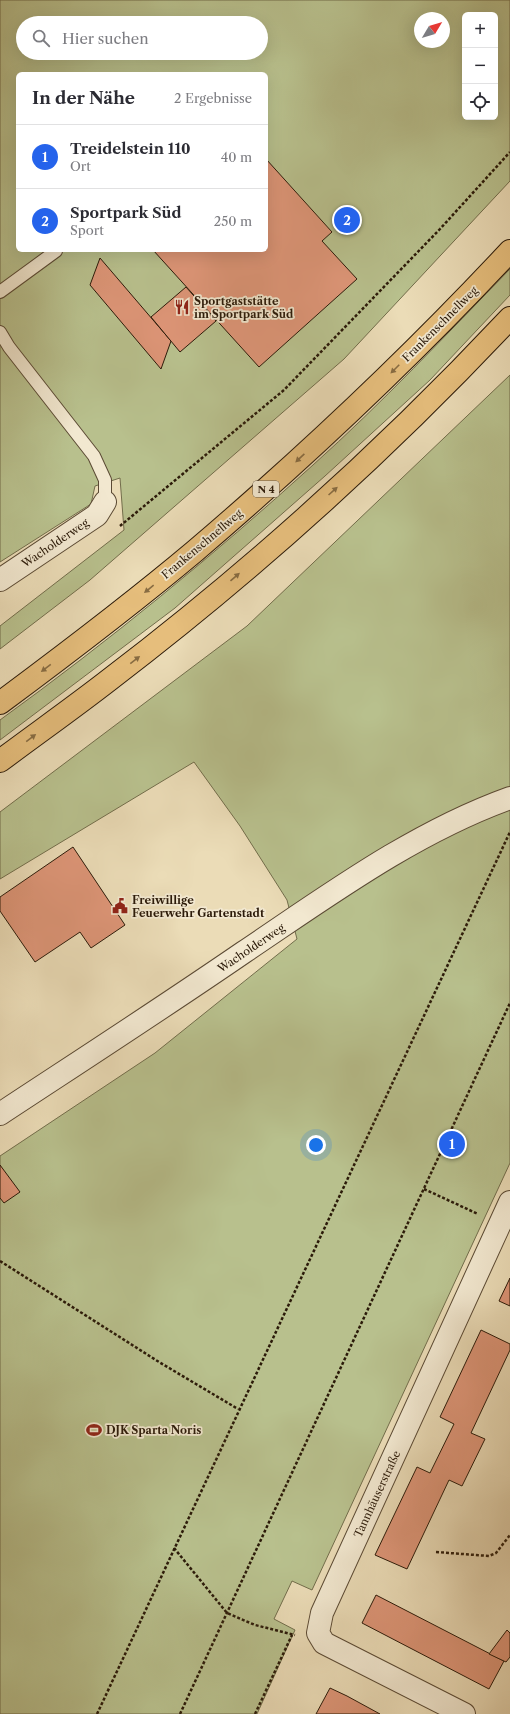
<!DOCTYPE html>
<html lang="de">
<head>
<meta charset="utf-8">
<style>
  body { margin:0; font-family:"Libre Caslon Text",serif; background:#f7f7f7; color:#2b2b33 }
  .controls { position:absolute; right:12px; top:12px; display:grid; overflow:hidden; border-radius:6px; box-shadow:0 4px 16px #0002 }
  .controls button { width:36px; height:36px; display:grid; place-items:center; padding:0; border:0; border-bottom:1px solid #e1e1e2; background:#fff; color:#2b2b33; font:20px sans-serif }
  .compass { position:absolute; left:414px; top:12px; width:36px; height:36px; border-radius:50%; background:#fff; box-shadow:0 4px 16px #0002; rotate:52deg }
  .you { position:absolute; left:316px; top:1145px; width:14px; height:14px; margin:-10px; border:3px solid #fff; border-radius:50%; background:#1a73e8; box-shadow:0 0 0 6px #1a73e833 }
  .badge { display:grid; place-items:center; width:26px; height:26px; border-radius:50%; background:#2563eb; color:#fff; font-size:13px; font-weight:700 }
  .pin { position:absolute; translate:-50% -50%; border:2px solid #fff; box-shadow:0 1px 4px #0006 }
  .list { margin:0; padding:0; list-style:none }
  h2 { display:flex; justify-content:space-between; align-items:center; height:52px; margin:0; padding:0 16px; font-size:17px }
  h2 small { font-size:13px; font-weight:400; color:#7c7c81 }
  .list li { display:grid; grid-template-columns:26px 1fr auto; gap:12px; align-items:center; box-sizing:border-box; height:64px; padding:0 16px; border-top:1px solid #e1e1e2 }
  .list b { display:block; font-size:15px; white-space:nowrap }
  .list p { margin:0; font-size:13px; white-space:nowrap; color:#7c7c81 }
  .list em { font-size:13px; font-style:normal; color:#7c7c81 }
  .icon { flex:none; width:22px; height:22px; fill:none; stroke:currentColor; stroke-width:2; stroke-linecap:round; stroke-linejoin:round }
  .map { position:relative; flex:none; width:510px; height:1714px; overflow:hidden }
  .search { position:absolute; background:#fff; box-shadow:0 4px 16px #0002; left:16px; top:16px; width:252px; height:44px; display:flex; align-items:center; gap:10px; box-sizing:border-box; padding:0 14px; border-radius:22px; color:#7c7c81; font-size:15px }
  .panel { position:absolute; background:#fff; box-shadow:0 4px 16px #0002; left:16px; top:72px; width:252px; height:180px; border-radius:6px }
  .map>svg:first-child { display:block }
  .green { fill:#b8c08d; stroke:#726d4b; fill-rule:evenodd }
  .building { fill:#dd9577; stroke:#2b1a09 }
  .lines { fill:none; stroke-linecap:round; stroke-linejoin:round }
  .lane-casing { stroke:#5b4a34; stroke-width:14 }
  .street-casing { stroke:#5b4a34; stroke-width:24 }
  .highway-casing { stroke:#2b1a09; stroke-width:24 }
  .path { stroke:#2b1a09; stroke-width:2.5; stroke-dasharray:3 2; stroke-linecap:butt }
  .lane { stroke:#f2e8d0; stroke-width:12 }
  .street { stroke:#f2e8d0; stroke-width:22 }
  .highway { stroke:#e6be7c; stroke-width:22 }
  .oneway { fill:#886c42 }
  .labels { text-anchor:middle; stroke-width:3.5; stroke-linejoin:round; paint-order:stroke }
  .shield { fill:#f2e8d0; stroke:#675845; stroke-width:1 }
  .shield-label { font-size:10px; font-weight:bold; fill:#2b1a09 }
  .poi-label { font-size:11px; font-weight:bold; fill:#2b1a09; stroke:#f2e8d0; text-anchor:start }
  .street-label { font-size:11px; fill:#2b1a09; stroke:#f2e8d0 }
</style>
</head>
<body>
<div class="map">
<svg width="510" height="1714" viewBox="0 0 510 1714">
  <rect width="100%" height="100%" fill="#ebdcb7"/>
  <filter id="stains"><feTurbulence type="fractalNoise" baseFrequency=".005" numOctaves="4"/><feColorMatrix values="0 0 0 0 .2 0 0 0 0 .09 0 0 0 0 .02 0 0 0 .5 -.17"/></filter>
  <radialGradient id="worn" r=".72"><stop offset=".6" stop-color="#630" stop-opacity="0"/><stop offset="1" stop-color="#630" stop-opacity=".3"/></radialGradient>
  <!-- green -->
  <g class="green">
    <path d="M0,0H510V181L344,359L90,580L0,649V626L124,530L120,478L95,486L91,504L0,562ZM465,15H495V117H465ZM420,18H444V42H420ZM23,23H261V53H23ZM18,74H266V250H18Z"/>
    <path d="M510,269V295L430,380L325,476L175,608L0,740V720C109,641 214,555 313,465C382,403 446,335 510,269Z"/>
    <path d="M510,375V1163L312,1590L292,1581L274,1619L295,1630L257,1714H0V1156L155,1053L297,939L287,900L240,826L194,762L0,879V812L247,626Z"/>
  </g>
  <!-- building -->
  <g class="building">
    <path d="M266,159L332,232L322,241L357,279L259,367L153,250H266Z"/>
    <path d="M100,258L171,341L161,369L90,285Z"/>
    <path d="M186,287L216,321L180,352L151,317Z"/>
    <path d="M73,847L125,925L91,948L80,932L35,962L0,911V897Z"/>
    <path d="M0,1165L20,1192L4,1203L0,1198Z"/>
    <path d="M510,1278V1306L499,1301Z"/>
    <path d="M481,1330L510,1344V1350L471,1433L485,1439L462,1486L449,1480L407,1569L375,1555L417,1467L430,1473L454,1424L440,1417Z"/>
    <path d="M376,1595L504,1661L489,1689L362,1623Z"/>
    <path d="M507,1630L510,1633V1657L506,1662L489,1654Z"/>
    <path d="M330,1688L347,1696L380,1714H316Z"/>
  </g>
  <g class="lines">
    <defs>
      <g id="lane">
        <path d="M0,292L56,251"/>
        <path d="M0,332L9,347L94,456L105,480V502"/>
      </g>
      <g id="street">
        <path d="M0,580L97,515L105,502"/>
        <path d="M0,1114C82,1060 164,1007 244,952C329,895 413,833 510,798"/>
        <path d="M464,1714L324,1643L318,1633L322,1613L510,1202"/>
      </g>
      <g id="highway">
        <path d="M0,703C66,654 132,604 195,551C305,457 411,357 510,251"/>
        <path d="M0,761C36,734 73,708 109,680C252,571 387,449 510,318"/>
      </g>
    </defs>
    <!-- lane casing -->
    <use href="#lane" class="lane-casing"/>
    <!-- street casing -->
    <use href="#street" class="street-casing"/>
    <!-- highway casing -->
    <use href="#highway" class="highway-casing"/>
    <!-- path -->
    <g class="path">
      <path d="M120,526L284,390L440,229L510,152"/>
      <path d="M424,1189L478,1214"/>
      <path d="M0,1261L159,1362L238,1409"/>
      <path d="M174,1548L227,1613L255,1625L295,1635"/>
      <path d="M436,1552L489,1556L496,1553L510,1535"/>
      <path d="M97,1714L510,832"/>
      <path d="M180,1714L510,1003"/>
      <path d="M255,1714L292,1635"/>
    </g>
    <!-- lane -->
    <use href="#lane" class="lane"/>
    <!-- street -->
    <use href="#street" class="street"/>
    <!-- highway -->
    <use href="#highway" class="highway"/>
  </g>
  <!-- one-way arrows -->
  <defs><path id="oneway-solid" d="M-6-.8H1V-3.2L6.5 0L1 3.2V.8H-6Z"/></defs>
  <g class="oneway">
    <use href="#oneway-solid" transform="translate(395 369) rotate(135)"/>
    <use href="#oneway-solid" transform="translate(300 458) rotate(137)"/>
    <use href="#oneway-solid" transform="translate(333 491) rotate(-42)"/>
    <use href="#oneway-solid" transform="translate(235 577) rotate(-41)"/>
    <use href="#oneway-solid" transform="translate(149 589) rotate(141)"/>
    <use href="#oneway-solid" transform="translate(135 660) rotate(-38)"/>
    <use href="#oneway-solid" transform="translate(46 668) rotate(143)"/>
    <use href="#oneway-solid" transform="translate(31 738) rotate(-37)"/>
  </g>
  <!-- icons -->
  <defs>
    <symbol id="restaurant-bare" viewBox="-9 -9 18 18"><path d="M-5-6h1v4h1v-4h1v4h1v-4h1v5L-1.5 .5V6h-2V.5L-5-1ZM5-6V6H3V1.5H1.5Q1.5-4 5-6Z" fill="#8f2418" stroke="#f2e8d0" stroke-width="2.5" paint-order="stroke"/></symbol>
    <symbol id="civic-bare" viewBox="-9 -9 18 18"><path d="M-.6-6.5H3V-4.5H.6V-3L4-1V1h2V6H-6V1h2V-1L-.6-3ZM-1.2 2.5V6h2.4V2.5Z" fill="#8f2418" stroke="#f2e8d0" stroke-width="2.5" paint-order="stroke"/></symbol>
    <symbol id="stadium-bare" viewBox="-9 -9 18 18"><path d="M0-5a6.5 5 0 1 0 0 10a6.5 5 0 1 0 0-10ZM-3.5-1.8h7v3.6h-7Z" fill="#8f2418" stroke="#f2e8d0" stroke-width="2.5" paint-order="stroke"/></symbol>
  </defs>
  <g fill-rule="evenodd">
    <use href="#restaurant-bare" x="171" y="296" width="22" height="22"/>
    <use href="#civic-bare" x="109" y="895" width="22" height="22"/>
    <use href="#stadium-bare" x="83" y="1419" width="22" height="22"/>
  </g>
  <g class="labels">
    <!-- shield labels -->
    <rect class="shield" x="253" y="481" width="26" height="16" rx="3"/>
    <g class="shield-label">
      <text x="266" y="493">N 4</text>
    </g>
    <!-- poi labels -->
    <g class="poi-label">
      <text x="194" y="305">Sportgaststätte<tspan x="194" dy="13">im Sportpark Süd</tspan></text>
      <text x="132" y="904">Freiwillige<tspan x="132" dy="13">Feuerwehr Gartenstadt</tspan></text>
      <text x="106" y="1434">DJK Sparta Noris</text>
    </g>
    <!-- street labels -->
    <g class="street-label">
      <text transform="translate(440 324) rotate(-45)" y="4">Frankenschnellweg</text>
      <text transform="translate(55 543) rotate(-34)" y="4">Wacholderweg</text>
      <text transform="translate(202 544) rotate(-40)" y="4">Frankenschnellweg</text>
      <text transform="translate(251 948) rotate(-34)" y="4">Wacholderweg</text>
      <text transform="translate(377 1494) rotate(-65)" y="4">Tannhäuserstraße</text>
    </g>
  </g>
  <rect width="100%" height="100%" filter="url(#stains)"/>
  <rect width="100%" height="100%" fill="url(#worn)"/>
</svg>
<div class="controls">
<button>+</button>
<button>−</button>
<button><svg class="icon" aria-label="locate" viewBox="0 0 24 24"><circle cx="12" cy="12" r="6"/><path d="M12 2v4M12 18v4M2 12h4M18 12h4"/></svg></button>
</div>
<svg class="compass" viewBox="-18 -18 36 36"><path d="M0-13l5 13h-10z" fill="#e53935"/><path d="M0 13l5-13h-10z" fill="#7c7c81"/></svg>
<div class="you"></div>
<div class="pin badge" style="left:452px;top:1144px">1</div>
<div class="pin badge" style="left:347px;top:220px">2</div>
<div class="search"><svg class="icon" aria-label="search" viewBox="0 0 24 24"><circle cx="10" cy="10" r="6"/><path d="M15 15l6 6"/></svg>Hier suchen</div>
<section class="panel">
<h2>In der Nähe<small>2 Ergebnisse</small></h2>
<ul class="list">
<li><span class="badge">1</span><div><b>Treidelstein 110</b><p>Ort</p></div><em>40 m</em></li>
<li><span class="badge">2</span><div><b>Sportpark Süd</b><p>Sport</p></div><em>250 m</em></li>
</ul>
</section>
</div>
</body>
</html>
